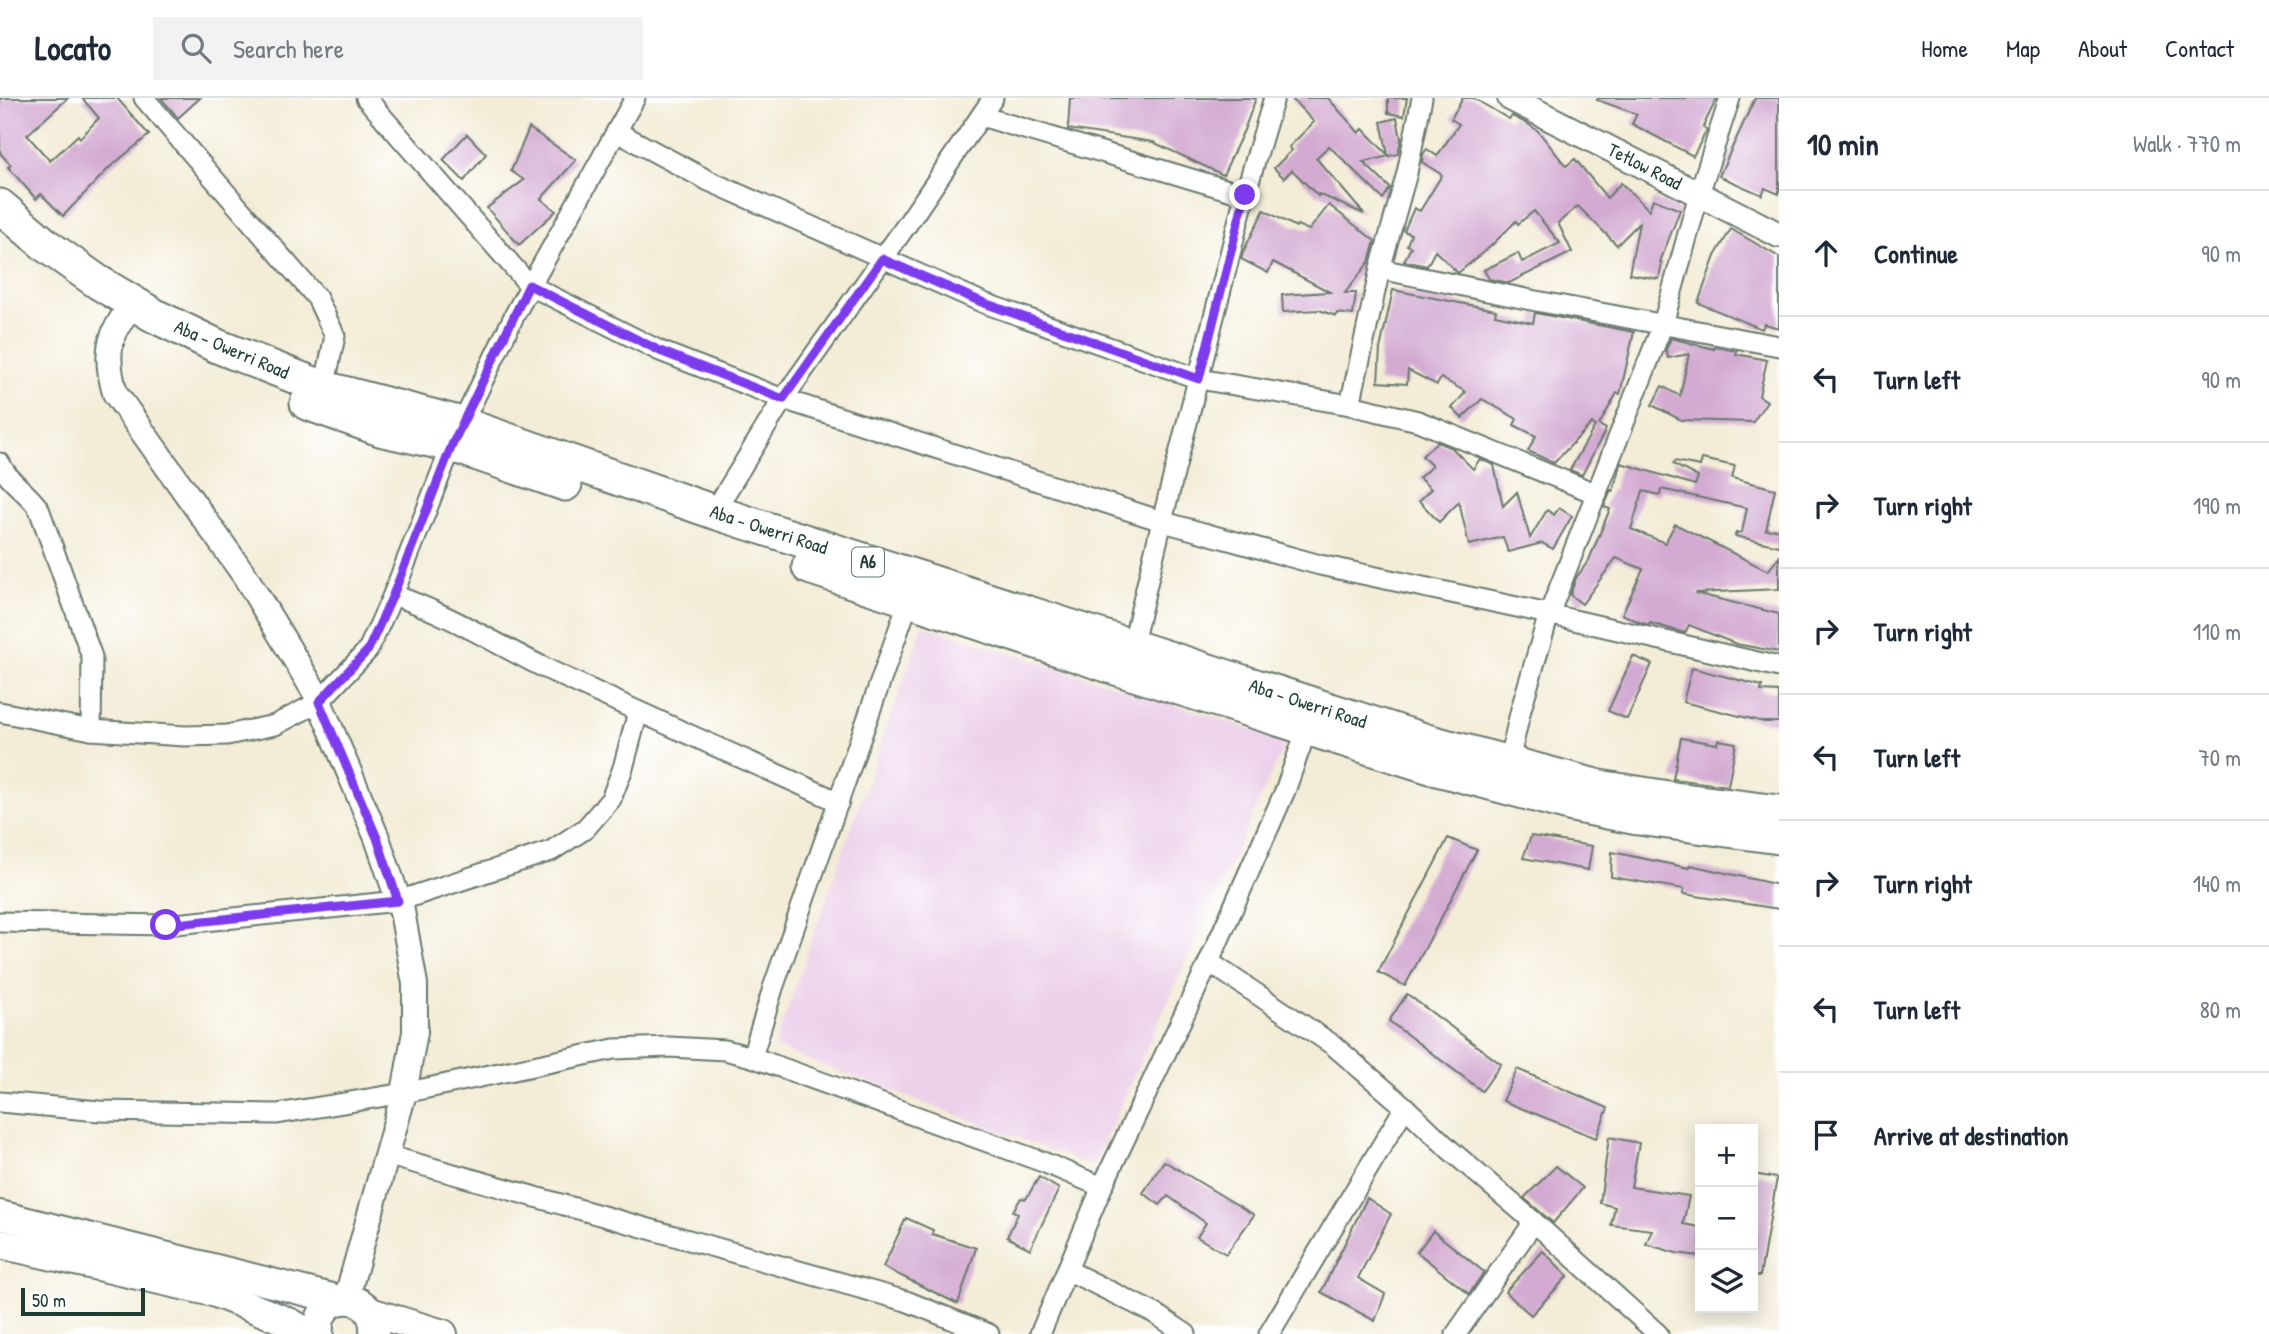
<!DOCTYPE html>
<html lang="en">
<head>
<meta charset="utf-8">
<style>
  body { margin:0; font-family:"Patrick Hand",sans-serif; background:#f2f2f3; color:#1f2937 }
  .controls { position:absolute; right:21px; bottom:21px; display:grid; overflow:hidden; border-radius:0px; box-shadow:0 4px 18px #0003 }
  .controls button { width:63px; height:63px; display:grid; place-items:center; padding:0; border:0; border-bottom:2px solid #e0e1e3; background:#fff; color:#1f2937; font:35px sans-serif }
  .scale { position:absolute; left:21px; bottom:18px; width:124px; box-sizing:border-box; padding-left:7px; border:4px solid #1f3d34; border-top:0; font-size:19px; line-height:24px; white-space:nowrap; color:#1f3d34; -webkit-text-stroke:5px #fff; paint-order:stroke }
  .stop { position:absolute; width:21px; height:21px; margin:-16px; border:5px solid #7c3aed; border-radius:50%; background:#fff }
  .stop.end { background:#7c3aed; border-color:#fff; box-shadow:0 2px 7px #0008 }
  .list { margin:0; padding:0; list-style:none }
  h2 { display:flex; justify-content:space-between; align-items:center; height:91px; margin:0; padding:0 28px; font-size:30px }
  h2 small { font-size:23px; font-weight:400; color:#747a83 }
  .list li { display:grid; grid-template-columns:46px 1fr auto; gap:21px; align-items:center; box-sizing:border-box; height:126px; padding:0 28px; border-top:2px solid #e0e1e3 }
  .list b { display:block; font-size:26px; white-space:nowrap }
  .list em { font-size:23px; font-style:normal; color:#747a83 }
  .icon { flex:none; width:38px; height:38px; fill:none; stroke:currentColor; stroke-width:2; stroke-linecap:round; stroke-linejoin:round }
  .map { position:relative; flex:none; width:1779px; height:1236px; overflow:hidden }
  header { display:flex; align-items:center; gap:42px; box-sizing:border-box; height:98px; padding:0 35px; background:#fff; border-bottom:2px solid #e0e1e3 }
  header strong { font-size:33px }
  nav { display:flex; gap:38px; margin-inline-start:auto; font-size:24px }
  .search { width:490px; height:63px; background:#f2f2f3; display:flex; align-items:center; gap:18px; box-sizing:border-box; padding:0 24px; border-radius:0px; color:#747a83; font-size:26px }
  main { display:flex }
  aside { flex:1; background:#fff }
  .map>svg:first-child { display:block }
  .built { fill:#ecd1ea }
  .building { fill:#d3aad2 }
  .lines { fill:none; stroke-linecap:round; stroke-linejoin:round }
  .minor-casing { stroke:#697a6d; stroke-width:23 }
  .tertiary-casing { stroke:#697a6d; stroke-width:28 }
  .secondary-casing { stroke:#697a6d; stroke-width:32 }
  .trunk-casing { stroke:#697a6d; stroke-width:37 }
  .minor { stroke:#fff; stroke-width:19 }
  .tertiary { stroke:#fff; stroke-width:24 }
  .secondary { stroke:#fff; stroke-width:28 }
  .trunk { stroke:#fff; stroke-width:33 }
  .route { stroke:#7c3aed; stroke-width:9 }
  .labels { text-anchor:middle; stroke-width:5; stroke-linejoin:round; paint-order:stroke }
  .shield { fill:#fff; stroke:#627771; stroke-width:2 }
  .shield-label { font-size:18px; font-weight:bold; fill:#1f3d34 }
  .street-label { font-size:19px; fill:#1f3d34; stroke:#fff }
</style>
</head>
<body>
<header>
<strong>Locato</strong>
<div class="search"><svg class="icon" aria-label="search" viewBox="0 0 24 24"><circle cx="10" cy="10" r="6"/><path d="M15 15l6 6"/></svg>Search here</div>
<nav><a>Home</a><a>Map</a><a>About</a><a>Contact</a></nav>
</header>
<main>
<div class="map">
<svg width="1779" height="1236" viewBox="0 0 1779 1236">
  <rect width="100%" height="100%" fill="#fff"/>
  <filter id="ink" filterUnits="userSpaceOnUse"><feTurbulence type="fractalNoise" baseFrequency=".0143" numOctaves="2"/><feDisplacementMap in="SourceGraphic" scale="14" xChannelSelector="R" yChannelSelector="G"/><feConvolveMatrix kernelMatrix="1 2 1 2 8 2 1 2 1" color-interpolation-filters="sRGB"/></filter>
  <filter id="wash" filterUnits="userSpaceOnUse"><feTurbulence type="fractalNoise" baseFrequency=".00686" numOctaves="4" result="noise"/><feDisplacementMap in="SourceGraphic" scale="28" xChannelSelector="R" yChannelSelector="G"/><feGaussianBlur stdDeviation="1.57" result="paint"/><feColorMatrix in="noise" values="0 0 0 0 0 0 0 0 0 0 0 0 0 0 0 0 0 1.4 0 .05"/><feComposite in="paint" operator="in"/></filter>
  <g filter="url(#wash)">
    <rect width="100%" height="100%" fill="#f3ecd6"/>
    <!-- built -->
    <path class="built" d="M923,527L1287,642L1093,1068L774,949Z"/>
    <g id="blocks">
      <!-- building -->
      <g class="building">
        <path d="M0,0H68L27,37L50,63L78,37L80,40L99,20L82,0H117L149,37L110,69L63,118L41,96L36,101L8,69L11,67L0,55Z"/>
        <path d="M161,0H200L178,20Z"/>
        <path d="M1070,0H1256L1244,32L1223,77L1153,44L1068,31Z"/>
        <path d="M1291,0H1328L1359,35L1363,31L1388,57L1381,24L1397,20L1401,41L1398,56L1363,64L1390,90L1383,101L1329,48L1316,60L1364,116L1319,96L1318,98L1292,72L1284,80L1274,70L1292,52L1289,49L1314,24Z"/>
        <path d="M1388,0H1407L1404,18L1388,15Z"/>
        <path d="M1463,0H1473L1509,21L1512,18L1528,26L1538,33L1566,68L1575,61L1607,100L1621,85L1649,112L1653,101L1680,112L1660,164L1662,165L1659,181L1629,176L1639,125L1617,147L1578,108L1558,125L1572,154L1509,185L1489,181L1484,172L1518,155L1522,164L1560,145L1534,113L1518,126L1516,123L1491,148L1458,175L1435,153L1427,168L1404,163L1411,149L1407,147L1411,136L1404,133L1414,110L1420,113L1442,77L1422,64L1423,56L1427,51L1437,58L1459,26L1451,21Z"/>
        <path d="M1598,0H1717L1703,29L1707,32L1706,34L1693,58L1632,26L1637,16L1597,2Z"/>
        <path d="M1755,0H1779V96L1765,90L1762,97L1719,78Z"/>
        <path d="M529,30L576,62L541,101L556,113L519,147L487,110L524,82L511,73Z"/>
        <path d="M467,36L486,56L464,83L443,62Z"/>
        <path d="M1329,107L1375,143L1369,164L1345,195H1356L1353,217L1337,215L1336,218L1319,212L1283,214L1282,197L1330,194L1273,164L1268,175L1241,161L1244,152L1264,112L1296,129L1297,127L1309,132Z"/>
        <path d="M1731,131L1779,159V230L1764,226L1762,231L1698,205L1715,158Z"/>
        <path d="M1393,192L1496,212L1495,217L1533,225L1535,215L1634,234L1620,296L1617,295L1599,327L1606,331L1582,377L1570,372L1595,328L1592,325L1554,365L1528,353L1536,338L1514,327L1517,321L1482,301L1462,320L1452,310L1466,294L1441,280L1437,287L1408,272L1407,286L1378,284L1380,251Z"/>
        <path d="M1671,240L1714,251L1715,249L1737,253L1736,256L1767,262L1759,298L1767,303L1753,324L1681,322L1652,307L1662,288L1680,298L1689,256L1668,260L1666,251Z"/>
        <path d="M1437,344L1452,350L1473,371L1480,361L1494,367L1503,408L1517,394L1530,440L1547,412L1554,417L1559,410L1572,418L1553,451L1542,445L1508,454L1503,439L1469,447L1459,404L1439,424L1419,403L1431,391L1419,380L1432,368L1422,358Z"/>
        <path d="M1702,361L1735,368L1732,380L1775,391L1766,432L1779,431V448L1735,438L1736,435L1742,434L1747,410L1661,391L1660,397L1643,393L1631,431L1665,445L1675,426L1768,473L1779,459V491L1695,495L1779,516V554L1736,546L1689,527L1685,535L1650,525L1649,527L1641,525L1622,516L1643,471L1616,460L1582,506L1570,497L1576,480L1589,462L1610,411L1604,409L1611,392L1613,393L1621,365L1695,387L1698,379L1673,366L1675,363L1700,368Z"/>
        <path d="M1633,558L1652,566L1627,621L1608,613Z"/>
        <path d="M1692,570L1762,588L1761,593L1779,594V624H1764L1683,604Z"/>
        <path d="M1681,640L1717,646L1718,642L1736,645L1728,688L1673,681Z"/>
        <path d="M1531,738L1592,748L1588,772L1523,760Z"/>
        <path d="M1448,740L1477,752L1405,888L1378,874Z"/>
        <path d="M1612,754L1689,770L1690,767L1779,787V811L1683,796L1684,791L1611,779Z"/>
        <path d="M1407,896L1501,966L1482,993L1389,923Z"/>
        <path d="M1517,971L1608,1010L1596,1040L1503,1003Z"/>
        <path d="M1609,1039L1639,1045L1631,1089L1689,1098L1683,1126L1700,1129V1158L1676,1155L1646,1146L1652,1132L1611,1127L1615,1109L1600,1105Z"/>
        <path d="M1164,1063L1254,1117L1226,1156L1197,1139L1206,1125L1168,1098L1160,1107L1143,1095Z"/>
        <path d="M1556,1068L1583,1090L1553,1125L1524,1100Z"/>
        <path d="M1753,1076L1777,1080L1760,1178L1753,1177Z"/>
        <path d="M1039,1079L1059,1091L1030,1151L1007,1139L1018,1116L1013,1113L1021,1100L1026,1101Z"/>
        <path d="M1367,1100L1391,1116L1358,1180L1385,1196L1375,1223L1321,1194Z"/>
        <path d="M906,1120L933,1132L932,1136L976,1150L958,1206L883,1169Z"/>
        <path d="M1433,1133L1484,1174L1469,1196L1417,1154Z"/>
        <path d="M1543,1153L1568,1178L1531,1217L1505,1194Z"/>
      </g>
    </g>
  </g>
  <g filter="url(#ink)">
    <use href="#blocks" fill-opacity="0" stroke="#697a6d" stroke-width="2"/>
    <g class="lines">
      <defs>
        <g id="minor">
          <path d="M144,0L317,200L335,238L324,290"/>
          <path d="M366,0L529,187L660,253L783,301L1171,426L1320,467L1526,511L1779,569"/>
          <path d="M981,18L1245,97"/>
          <path d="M617,34L709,83L984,205L1199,281L1350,307L1418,323L1597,396"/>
          <path d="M1380,171L1536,203L1779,248"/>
          <path d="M1350,307L1380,171L1407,75L1422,0"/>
          <path d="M0,365C8,384 28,394 39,411L92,559L91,632"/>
          <path d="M714,414L783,301L908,125L993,0"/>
          <path d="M393,497C447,515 496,546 547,571C644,617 742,660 839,704"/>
          <path d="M1130,558L1162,423L1245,97L1274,0"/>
          <path d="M0,614L91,632L185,638L227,637L275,627L319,604L368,552L393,497L452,347L516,214L635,0"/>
          <path d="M1507,672L1521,611L1549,516L1663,226L1699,96L1730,0"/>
          <path d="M0,824L166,827L398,803L551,753L585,731L611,701L623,670L638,614"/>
          <path d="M1209,864L1333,947L1405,1009L1449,1051L1534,1124L1658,1236"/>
          <path d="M752,959L773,890L909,502"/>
          <path d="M0,1004L99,1013L277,1016L404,995L614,951L669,949L725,952L752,959L1043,1064L1102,1089"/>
          <path d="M386,1057L906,1203L989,1236"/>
          <path d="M1067,1172L1154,1215L1186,1236"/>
          <path d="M1040,1236L1102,1089L1209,864L1285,693L1310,622"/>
          <path d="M1269,1236L1405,1009"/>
          <path d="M1456,1236L1534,1124"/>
        </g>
        <g id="tertiary">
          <path d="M1510,0L1779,137"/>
          <path d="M133,205C108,237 104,256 115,295L245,478L316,596L377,740L402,813L415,886V934L404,995L346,1202"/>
        </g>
        <g id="secondary">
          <path d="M0,1117L340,1202"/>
          <path d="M0,1146L213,1194L291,1225L310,1236"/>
          <path d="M370,1214L443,1236"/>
          <path d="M319,1236C314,1191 378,1190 374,1236"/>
        </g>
        <g id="trunk">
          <path d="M0,108L47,148L98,184L155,218L217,248L324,290L462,326L714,414L1430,644L1599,689L1675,701L1779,714"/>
          <path d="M307,305L383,332L452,347L565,386"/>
          <path d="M809,469L1125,573L1434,670L1573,707L1638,720L1779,739"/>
        </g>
      </defs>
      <!-- minor casing -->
      <use href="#minor" class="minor-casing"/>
      <!-- tertiary casing -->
      <use href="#tertiary" class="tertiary-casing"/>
      <!-- secondary casing -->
      <use href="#secondary" class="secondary-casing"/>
      <!-- trunk casing -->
      <use href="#trunk" class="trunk-casing"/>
      <!-- minor -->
      <use href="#minor" class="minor"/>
      <!-- tertiary -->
      <use href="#tertiary" class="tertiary"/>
      <!-- secondary -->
      <use href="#secondary" class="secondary"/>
      <!-- trunk -->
      <use href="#trunk" class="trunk"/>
    </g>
  </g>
  <g class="lines" filter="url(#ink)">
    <!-- route -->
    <path class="route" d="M166,827L398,803L377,740L319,604L368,552L393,497L452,347L529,187L660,253L783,301L882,161L984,205L1199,281L1245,97"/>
  </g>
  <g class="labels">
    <!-- shield labels -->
    <rect class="shield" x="852" y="449.5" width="32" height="29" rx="5"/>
    <g class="shield-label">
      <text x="868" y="470">A6</text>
    </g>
    <!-- street labels -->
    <g class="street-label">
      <text transform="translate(1645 68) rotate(27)" y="7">Tetlow Road</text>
      <text transform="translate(232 251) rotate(23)" y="7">Aba - Owerri Road</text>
      <text transform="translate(769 431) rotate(18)" y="7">Aba - Owerri Road</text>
      <text transform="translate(1308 605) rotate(18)" y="7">Aba - Owerri Road</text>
    </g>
  </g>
</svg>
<div class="controls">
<button>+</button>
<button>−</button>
<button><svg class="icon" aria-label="layers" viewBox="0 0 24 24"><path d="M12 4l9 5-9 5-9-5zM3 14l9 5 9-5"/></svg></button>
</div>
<div class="scale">50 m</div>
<div class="stop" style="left:166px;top:827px"></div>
<div class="stop end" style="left:1245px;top:97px"></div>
</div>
<aside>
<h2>10 min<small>Walk · 770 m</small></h2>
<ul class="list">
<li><svg class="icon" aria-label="ahead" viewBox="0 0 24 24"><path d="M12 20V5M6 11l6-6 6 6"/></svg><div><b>Continue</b></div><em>90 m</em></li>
<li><svg class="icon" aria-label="left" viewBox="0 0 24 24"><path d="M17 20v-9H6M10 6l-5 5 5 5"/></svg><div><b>Turn left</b></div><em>90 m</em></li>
<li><svg class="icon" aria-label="right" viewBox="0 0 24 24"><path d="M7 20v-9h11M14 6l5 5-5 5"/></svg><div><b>Turn right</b></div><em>190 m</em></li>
<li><svg class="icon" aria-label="right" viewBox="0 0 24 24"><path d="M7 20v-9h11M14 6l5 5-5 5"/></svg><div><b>Turn right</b></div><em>110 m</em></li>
<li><svg class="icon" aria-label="left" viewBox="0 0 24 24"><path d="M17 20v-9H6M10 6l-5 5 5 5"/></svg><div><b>Turn left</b></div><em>70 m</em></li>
<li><svg class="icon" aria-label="right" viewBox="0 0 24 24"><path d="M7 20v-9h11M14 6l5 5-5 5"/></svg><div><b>Turn right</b></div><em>140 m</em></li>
<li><svg class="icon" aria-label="left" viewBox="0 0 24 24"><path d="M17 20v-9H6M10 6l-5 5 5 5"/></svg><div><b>Turn left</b></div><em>80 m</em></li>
<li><svg class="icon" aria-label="arrive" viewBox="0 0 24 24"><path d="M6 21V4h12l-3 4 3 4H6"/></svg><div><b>Arrive at destination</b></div></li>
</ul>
</aside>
</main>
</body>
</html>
